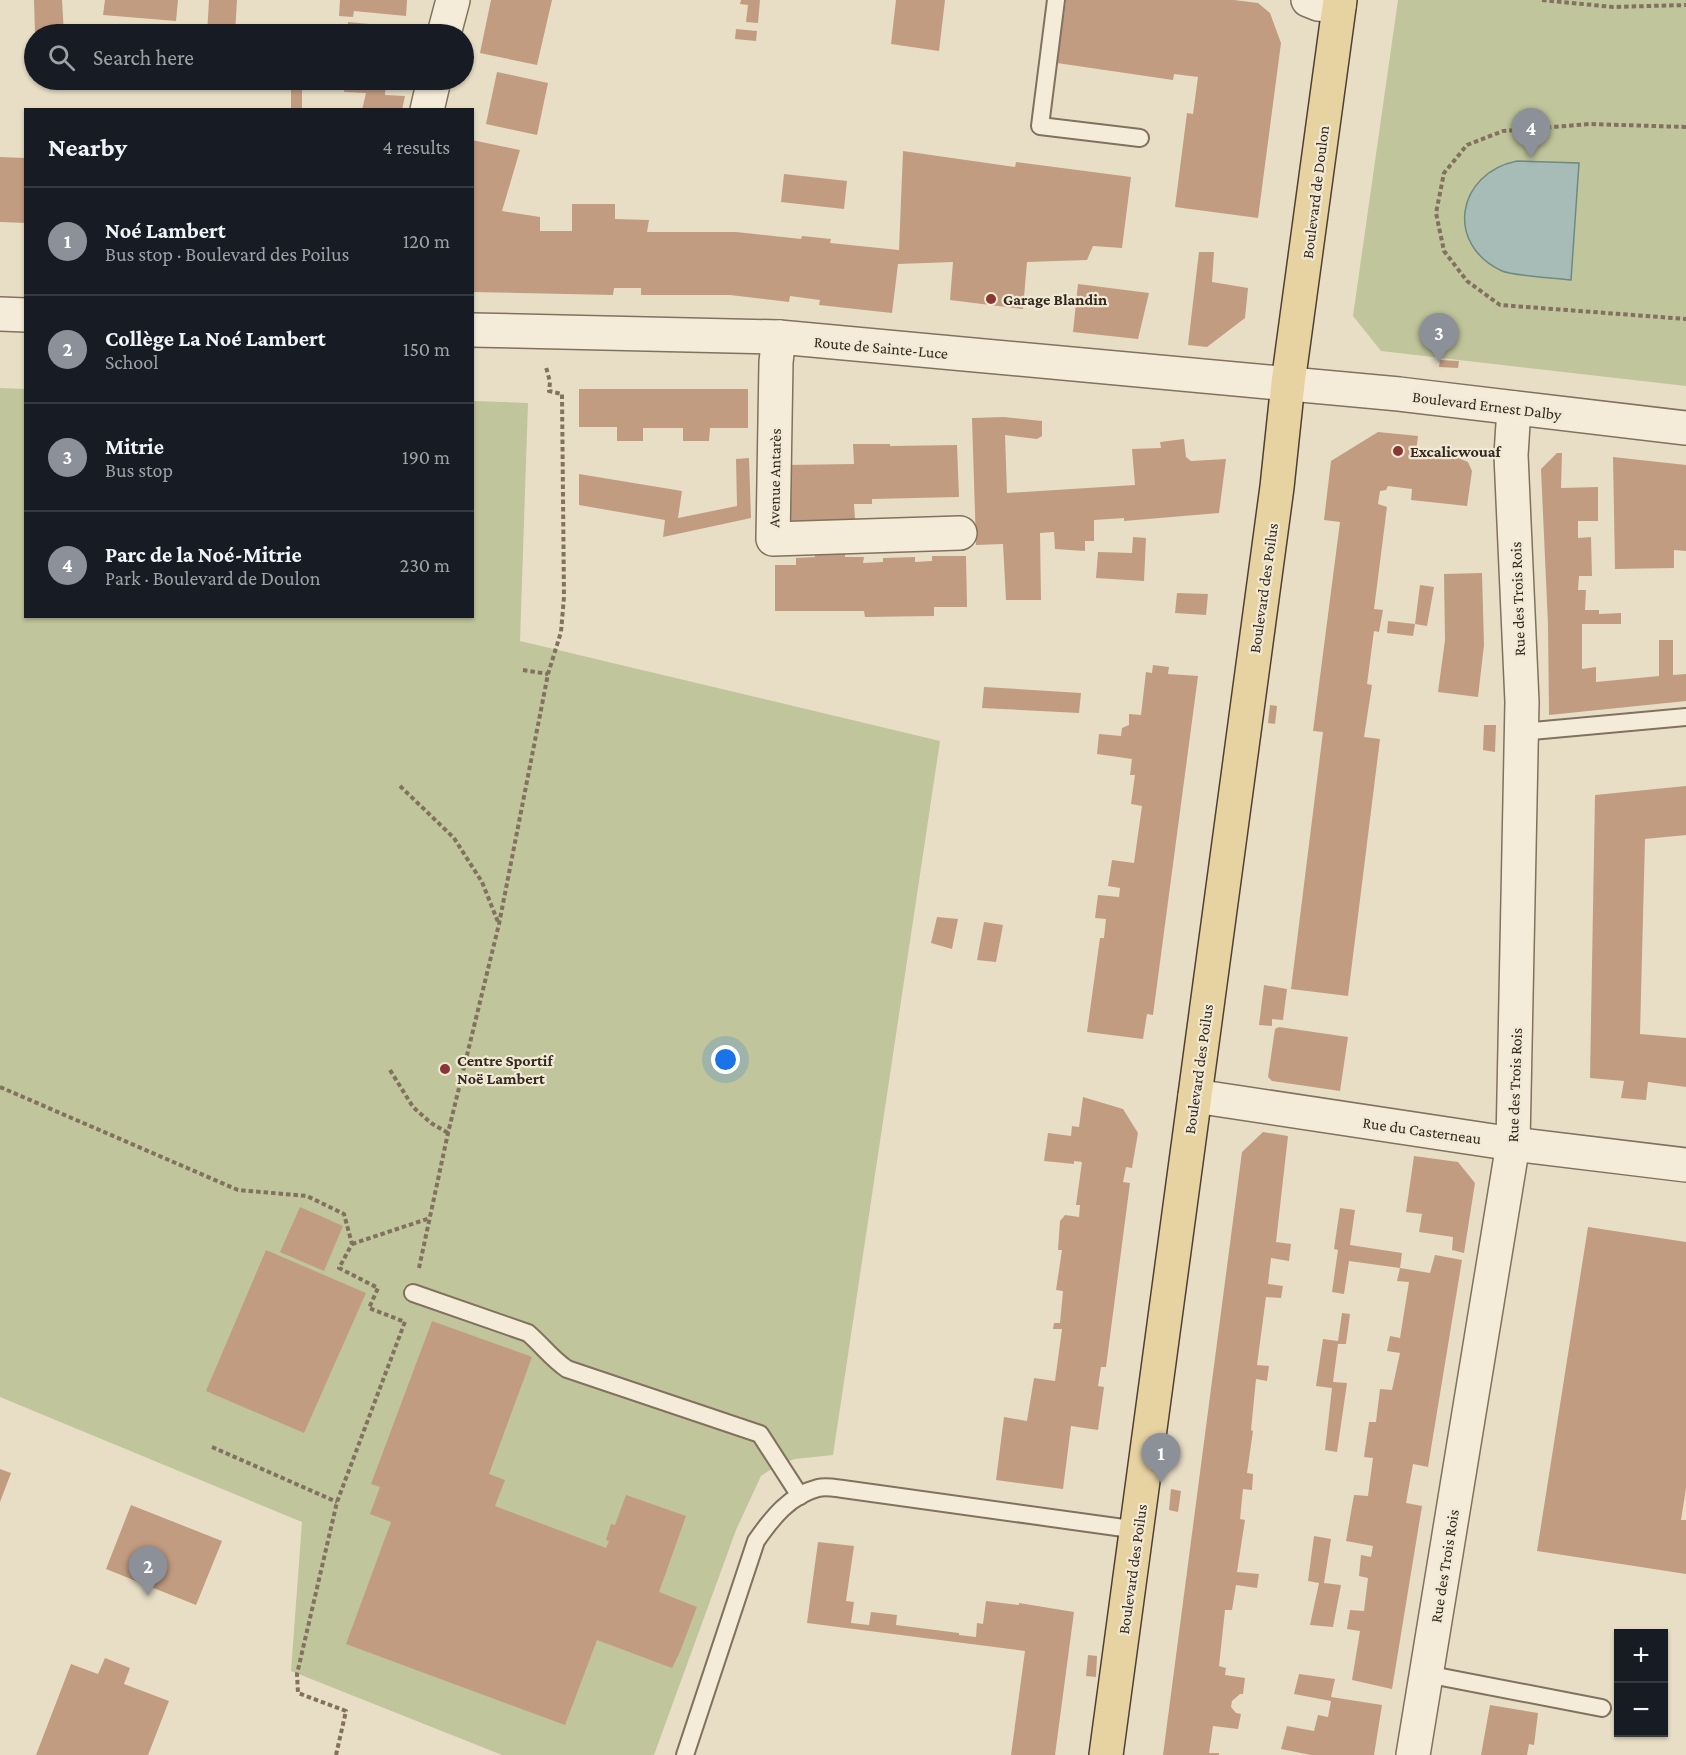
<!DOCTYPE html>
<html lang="en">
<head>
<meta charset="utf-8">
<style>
  body { margin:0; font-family:"Crimson Pro",serif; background:#20242c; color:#f1f3f6 }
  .controls { position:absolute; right:18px; bottom:18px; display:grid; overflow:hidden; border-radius:0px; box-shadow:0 2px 4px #0004 }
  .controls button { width:54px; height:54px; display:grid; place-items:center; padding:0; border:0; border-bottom:2px solid #363941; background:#171b24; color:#f1f3f6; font:30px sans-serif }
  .you { position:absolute; left:726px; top:1060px; width:21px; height:21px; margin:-15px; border:4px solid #fff; border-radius:50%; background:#1a73e8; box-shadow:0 0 0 9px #1a73e833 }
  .badge { display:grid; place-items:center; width:39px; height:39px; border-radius:50%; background:#8c9099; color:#fff; font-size:20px; font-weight:700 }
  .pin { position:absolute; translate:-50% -50px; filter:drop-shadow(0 2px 3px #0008) }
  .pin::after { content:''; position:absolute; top:32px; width:21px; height:18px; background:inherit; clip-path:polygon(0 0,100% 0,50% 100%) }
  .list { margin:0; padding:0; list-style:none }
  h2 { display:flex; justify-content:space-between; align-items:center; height:78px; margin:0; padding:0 24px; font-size:26px }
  h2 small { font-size:20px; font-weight:400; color:#9ea1a6 }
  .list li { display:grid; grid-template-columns:39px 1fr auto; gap:18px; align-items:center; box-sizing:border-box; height:108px; padding:0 24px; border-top:2px solid #363941 }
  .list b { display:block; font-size:22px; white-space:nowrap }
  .list p { margin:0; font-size:20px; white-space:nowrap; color:#9ea1a6 }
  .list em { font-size:20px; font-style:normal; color:#9ea1a6 }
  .icon { flex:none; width:33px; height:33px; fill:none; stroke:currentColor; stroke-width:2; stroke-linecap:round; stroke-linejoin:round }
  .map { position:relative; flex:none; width:1686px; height:1755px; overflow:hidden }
  .search { position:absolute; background:#171b24; box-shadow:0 2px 4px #0004; left:24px; top:24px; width:450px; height:66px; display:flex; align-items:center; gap:15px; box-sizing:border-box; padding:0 21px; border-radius:33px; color:#9ea1a6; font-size:22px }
  .panel { position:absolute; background:#171b24; box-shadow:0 2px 4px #0004; left:24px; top:108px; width:450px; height:510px; border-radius:0px }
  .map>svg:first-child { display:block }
  .green { fill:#c0c59b }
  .water { fill:#a7bcb6; stroke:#6f8983; stroke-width:1.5 }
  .building { fill:#c29c80 }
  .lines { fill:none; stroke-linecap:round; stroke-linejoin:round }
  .service-casing { stroke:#81715e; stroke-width:20 }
  .minor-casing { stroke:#81715e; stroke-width:36 }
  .tertiary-casing { stroke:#81715e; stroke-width:36 }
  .primary-casing { stroke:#504031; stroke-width:36 }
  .path { stroke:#81715e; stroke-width:4; stroke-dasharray:4.5 3; stroke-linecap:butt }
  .service { stroke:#f4ecd8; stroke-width:16 }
  .minor { stroke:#f4ecd8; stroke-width:33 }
  .tertiary { stroke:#f4ecd8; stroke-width:33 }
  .primary { stroke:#e7d2a2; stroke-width:33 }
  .poi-dot { fill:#893635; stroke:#f1e9d4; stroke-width:2 }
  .labels { text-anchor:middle; stroke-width:4.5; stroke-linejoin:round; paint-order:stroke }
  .street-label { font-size:16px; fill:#332920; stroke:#f1e9d4 }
  .poi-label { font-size:16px; font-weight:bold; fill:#332920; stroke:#f1e9d4; text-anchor:start }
</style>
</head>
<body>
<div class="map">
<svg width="1686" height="1755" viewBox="0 0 1686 1755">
  <rect width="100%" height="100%" fill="#e8dec6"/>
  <!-- green -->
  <g class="green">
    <path d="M1398,0H1686V386L1381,351L1353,316Z"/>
    <path d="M0,388L25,389L26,616H472L473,401L528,403L520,641L940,741L833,1455L795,1459L779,1464L761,1476L736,1530L654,1755H502L291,1671L302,1522L0,1397Z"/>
  </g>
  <!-- water -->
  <path class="water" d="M1517,161L1579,163L1571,280C1555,278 1514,276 1502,271C1444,244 1457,173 1517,161Z"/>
  <!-- building -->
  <g class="building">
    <path d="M34,0H62L64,34H35Z"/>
    <path d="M105,0H178L176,21L103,15Z"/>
    <path d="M209,0H237L235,34H207Z"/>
    <path d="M340,0H407L406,16L354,11L353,17L339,16Z"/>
    <path d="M491,0H552L537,65L480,53Z"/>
    <path d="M741,0H760L758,23L746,22L748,5L740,4Z"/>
    <path d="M896,0H945L939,51L891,44Z"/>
    <path d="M1066,0H1234L1258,3L1270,13L1281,43L1258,218L1175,207L1187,113L1193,114L1198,77L1174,74L1173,80L1057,63Z"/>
    <path d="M348,22L391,26L390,34H347Z"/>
    <path d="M736,29L757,31L756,41L735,39Z"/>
    <path d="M497,72L548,83L537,135L486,124Z"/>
    <path d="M198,80H232V84L198,81Z"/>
    <path d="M345,80H386L385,95L405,96L402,110H362L366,93L344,92Z"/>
    <path d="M291,88L302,89V110H291Z"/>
    <path d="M472,140L520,150L502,211L540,217V231H572V204H615V219L649,220L647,232H736L801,239L802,236L831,239L830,243L899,250L903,151L1015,167L1016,162L1131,177L1122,248L1093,246L1087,260L1027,262L1023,309L950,300L953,262L898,264L892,313L819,305L820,300L790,296L789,302L730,295H641V288H614L613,295L472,292Z"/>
    <path d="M0,157L26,158V223L0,222Z"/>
    <path d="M784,174L847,181L844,209L781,202Z"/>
    <path d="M1199,252H1214L1212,282L1248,288L1245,318L1207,347L1188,345Z"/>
    <path d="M1078,284L1149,293L1138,339L1073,332Z"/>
    <path d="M1440,360L1459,361L1458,368L1439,367Z"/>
    <path d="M579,389H748V428H710L709,441H683V428H643V441H617V427H579Z"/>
    <path d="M1004,417L1042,421V436L1037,439L1005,435L1007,493L1135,485L1132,449L1161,448L1160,442L1184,439L1186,457L1191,461L1226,459L1219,513L1124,521V518L1094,520V541H1085V551L1055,549L1054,532L1040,533L1041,600H1006L1003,544L976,545L972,418Z"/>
    <path d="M1378,432L1418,436L1416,452L1456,457L1468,462L1472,471L1467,506L1411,500L1412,489L1388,486L1386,490L1380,491L1378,504L1387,507L1374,609L1383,610L1379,632L1374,631L1367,684L1372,685L1364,737L1380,739L1348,996L1291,989L1323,732L1313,731L1340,522L1324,520L1331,461Z"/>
    <path d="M853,444H890V446L957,445L959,497L872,499V504H854L855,519H838V523L808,525V521H787L786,465L854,464Z"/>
    <path d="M1557,453H1562L1561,488L1598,487V521H1578V538L1591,537L1592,576H1579L1578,590H1586L1585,610H1599V614L1621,613V624H1582V669L1596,667V682L1659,676V640H1673V675L1686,674V701L1549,715L1548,625L1541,469Z"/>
    <path d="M1613,457L1686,465V551L1674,550V568L1615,569Z"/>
    <path d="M749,458L751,518L663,537L665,520L579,505V474L682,491L678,518L737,506L736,459Z"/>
    <path d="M1133,537L1146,538L1144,581L1096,578L1098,552L1132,553Z"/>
    <path d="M815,554H845V557H864L863,563L883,562V558L915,557V562L932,561V556H966L967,607H934V616L865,617L864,611H775V565H796V558L815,557Z"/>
    <path d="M1482,573L1484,645L1478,697L1438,692L1445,640L1444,574Z"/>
    <path d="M1420,585L1434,587L1427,626L1415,624L1413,636L1387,633L1388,621L1415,624Z"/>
    <path d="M1177,593L1208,594L1206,615L1175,613Z"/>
    <path d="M1153,665L1169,667L1168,674L1198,676L1153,1015L1147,1014L1143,1039L1087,1032L1100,938H1104L1106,919L1095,918L1098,895L1119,897L1120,888L1108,886L1112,860L1134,863L1142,806L1131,804L1135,775H1130L1132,759L1097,754L1099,734L1121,736L1122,728L1129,725V714L1141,715L1146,672L1152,673Z"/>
    <path d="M984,687L1081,693L1079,713L982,708Z"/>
    <path d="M1270,705L1277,706L1275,724L1268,723Z"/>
    <path d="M1484,725H1496L1495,752L1483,750Z"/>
    <path d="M1686,786V835L1645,839L1640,1034L1686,1038V1087L1648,1082L1646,1100L1621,1098L1624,1081L1590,1078L1595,795Z"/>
    <path d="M937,917L958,919L952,949L931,943Z"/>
    <path d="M984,922L1003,925L996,962L977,960Z"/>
    <path d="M1264,985L1287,989L1283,1020L1272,1019V1026L1259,1025Z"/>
    <path d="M1279,1027L1348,1037L1340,1091L1272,1081L1268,1077L1275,1029Z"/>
    <path d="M1083,1097L1123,1109L1138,1133L1132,1168L1126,1167L1123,1182L1130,1183L1106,1367H1101L1098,1386L1104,1387L1098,1430L1071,1426L1063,1489L996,1480L1004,1417L1027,1421L1034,1378L1055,1381L1062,1329H1053L1054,1323H1060L1063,1291L1056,1290L1062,1250H1058L1060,1221L1065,1215L1079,1217L1080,1205H1076L1082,1162L1074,1161V1164L1044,1161L1048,1133L1071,1136L1072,1126L1079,1127Z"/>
    <path d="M1263,1132L1288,1136L1276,1242L1291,1244L1289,1261L1271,1258L1268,1284L1283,1286L1281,1298L1266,1297L1257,1365L1269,1366L1267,1381L1256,1379L1251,1430L1253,1431L1247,1473L1253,1474L1252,1490L1243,1489L1240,1519L1245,1520L1237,1572L1259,1574L1257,1588L1236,1585L1232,1610H1225L1219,1666L1226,1668L1225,1675L1245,1678L1243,1694H1240L1232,1701L1231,1707L1236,1713L1241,1714L1238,1729L1213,1726L1209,1753H1219V1755H1163L1242,1152Z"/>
    <path d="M1414,1156L1458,1162L1475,1183L1464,1253L1452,1250L1453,1237L1419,1232L1422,1214L1406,1212Z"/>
    <path d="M300,1207L343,1226L324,1271L280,1252Z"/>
    <path d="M1340,1208L1355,1210L1350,1245L1402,1253L1400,1268L1430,1273L1435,1255L1462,1260L1428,1467L1413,1464L1406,1503L1422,1506L1392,1689L1352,1680L1360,1631L1347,1629L1350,1610L1364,1611L1368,1578L1359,1576L1361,1555L1371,1557L1373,1546L1346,1541L1354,1495L1368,1496L1373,1458L1364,1457L1369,1422H1376L1380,1389L1392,1390L1400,1353L1387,1351L1390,1336L1400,1338L1409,1282L1397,1281L1400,1268L1349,1261L1344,1294L1332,1292L1338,1250L1334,1249Z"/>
    <path d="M1588,1227L1686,1242V1488L1681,1520H1686V1574L1537,1551Z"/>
    <path d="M266,1250L366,1293L304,1433L206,1391Z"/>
    <path d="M1342,1313L1350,1314L1346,1344H1338L1333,1382L1347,1383L1337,1452L1325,1450L1332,1388L1316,1386L1323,1339L1338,1341Z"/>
    <path d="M432,1321L532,1357L489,1474L505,1480L495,1506L606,1548L609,1541L606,1540L611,1524L615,1525L626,1495L686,1516L659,1592L697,1607L679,1654L672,1668L597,1640L565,1725L346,1644L391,1522L370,1514L380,1487L371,1484Z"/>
    <path d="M0,1469L11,1473L0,1502Z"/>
    <path d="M1171,1489L1181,1491L1178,1512L1169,1510Z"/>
    <path d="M131,1505L222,1541L196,1605L106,1569Z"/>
    <path d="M1314,1536L1331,1539L1324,1583L1341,1585L1333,1627L1310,1625L1319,1583L1308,1581Z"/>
    <path d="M818,1542L854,1546L846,1601L854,1602L851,1623L869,1625L871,1612L897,1615L896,1625L959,1633V1635L976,1637L977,1623L983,1624L986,1601L1019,1605V1603L1074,1612L1055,1755H1011L1025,1651L807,1623Z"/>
    <path d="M1088,1655L1097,1656L1096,1677L1086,1676Z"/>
    <path d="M105,1658L130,1668L124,1684L169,1701L148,1755H36L71,1664L98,1674Z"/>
    <path d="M1299,1674L1335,1679L1331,1697L1382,1705L1374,1755H1311L1281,1749L1287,1726L1314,1731L1318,1715L1328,1717L1331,1701L1294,1694Z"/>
    <path d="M1490,1705L1538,1713L1534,1745L1529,1744L1527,1755H1481Z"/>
  </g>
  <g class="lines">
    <defs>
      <g id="service">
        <path d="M1056,0L1040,126L1140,138"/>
        <path d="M1521,732L1686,717"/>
        <path d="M413,1293L528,1333C542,1345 552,1359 567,1369L760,1434L800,1496"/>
        <path d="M1426,1674L1602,1708"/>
        <path d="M685,1755L756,1541C772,1518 790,1495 818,1488C826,1486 835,1488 843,1489L1138,1530"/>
      </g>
      <g id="minor">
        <path d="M1308,0L1318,4L1339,6"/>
        <path d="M444,34L453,0"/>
        <path d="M427,110L434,80"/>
        <path d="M779,337L776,362L773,539L960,533"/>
        <path d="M1195,1096L1513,1144L1686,1165"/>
        <path d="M1413,1755L1513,1144L1522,702L1511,455L1514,408"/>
      </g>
      <g id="tertiary">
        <path d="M0,314L26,315"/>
        <path d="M472,330L779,337L1399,394L1686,428"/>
      </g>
      <path id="primary" d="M1106,1755L1277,487L1288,383L1340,0"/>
    </defs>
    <!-- service casing -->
    <use href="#service" class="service-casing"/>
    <!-- minor casing -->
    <use href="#minor" class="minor-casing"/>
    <!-- tertiary casing -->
    <use href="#tertiary" class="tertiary-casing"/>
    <!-- primary casing -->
    <use href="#primary" class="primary-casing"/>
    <!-- path -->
    <g class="path">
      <path d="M1542,0L1613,7L1686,5"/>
      <path d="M1686,127L1590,124L1503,131L1467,145L1444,173L1436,213L1444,251L1467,281L1500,305L1686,319"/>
      <path d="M523,670L548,674"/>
      <path d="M400,786L454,838L482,882L498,922"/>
      <path d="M390,1070L413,1107L431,1123L448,1133"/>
      <path d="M0,1087L238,1190L307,1196L344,1214L352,1244L339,1268L378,1288L369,1308L405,1322"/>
      <path d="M352,1244L430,1218"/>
      <path d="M419,1268L448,1133L499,924L548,674L561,632L564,597L562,394L549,391L550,382L546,367"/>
      <path d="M212,1447L337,1502"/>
      <path d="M336,1755L346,1711L298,1693L297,1674L337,1502L406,1319"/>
    </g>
    <!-- service -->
    <use href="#service" class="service"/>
    <!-- minor -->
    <use href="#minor" class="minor"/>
    <!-- tertiary -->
    <use href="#tertiary" class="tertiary"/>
    <!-- primary -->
    <use href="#primary" class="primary"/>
  </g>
  <!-- markers -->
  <g class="poi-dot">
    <circle cx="991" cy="299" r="6"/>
    <circle cx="1398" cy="451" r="6"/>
    <circle cx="445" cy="1069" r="6"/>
  </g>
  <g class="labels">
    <!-- street labels -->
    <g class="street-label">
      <text transform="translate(1315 192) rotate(-83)" y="6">Boulevard de Doulon</text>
      <text transform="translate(881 347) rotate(5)" y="6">Route de Sainte-Luce</text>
      <text transform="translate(1487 405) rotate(7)" y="6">Boulevard Ernest Dalby</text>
      <text transform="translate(774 478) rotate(-89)" y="6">Avenue Antarès</text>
      <text transform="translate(1263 588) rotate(-82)" y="6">Boulevard des Poilus</text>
      <text transform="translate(1517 599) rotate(-92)" y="6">Rue des Trois Rois</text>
      <text transform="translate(1198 1069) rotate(-82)" y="6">Boulevard des Poilus</text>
      <text transform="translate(1514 1085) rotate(-88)" y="6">Rue des Trois Rois</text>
      <text transform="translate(1422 1130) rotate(8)" y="6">Rue du Casterneau</text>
      <text transform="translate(1444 1566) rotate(-81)" y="6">Rue des Trois Rois</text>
      <text transform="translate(1132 1569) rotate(-82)" y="6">Boulevard des Poilus</text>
    </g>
    <!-- poi labels -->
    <g class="poi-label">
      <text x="1003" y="305">Garage Blandin</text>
      <text x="1410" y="457">Excalicwouaf</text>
      <text x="457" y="1066">Centre Sportif<tspan x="457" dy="18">Noë Lambert</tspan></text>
    </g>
  </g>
</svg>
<div class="controls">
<button>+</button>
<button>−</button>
</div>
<div class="you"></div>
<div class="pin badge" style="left:1161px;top:1483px">1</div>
<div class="pin badge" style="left:148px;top:1596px">2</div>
<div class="pin badge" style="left:1439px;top:363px">3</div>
<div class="pin badge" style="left:1531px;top:158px">4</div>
<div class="search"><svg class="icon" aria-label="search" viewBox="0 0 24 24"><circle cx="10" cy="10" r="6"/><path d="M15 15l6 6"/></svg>Search here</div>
<section class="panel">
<h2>Nearby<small>4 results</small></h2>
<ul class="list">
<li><span class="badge">1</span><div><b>Noé Lambert</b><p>Bus stop · Boulevard des Poilus</p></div><em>120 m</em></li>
<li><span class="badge">2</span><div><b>Collège La Noé Lambert</b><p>School</p></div><em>150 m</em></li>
<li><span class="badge">3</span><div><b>Mitrie</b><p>Bus stop</p></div><em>190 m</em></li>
<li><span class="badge">4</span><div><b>Parc de la Noé-Mitrie</b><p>Park · Boulevard de Doulon</p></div><em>230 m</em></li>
</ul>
</section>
</div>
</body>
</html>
